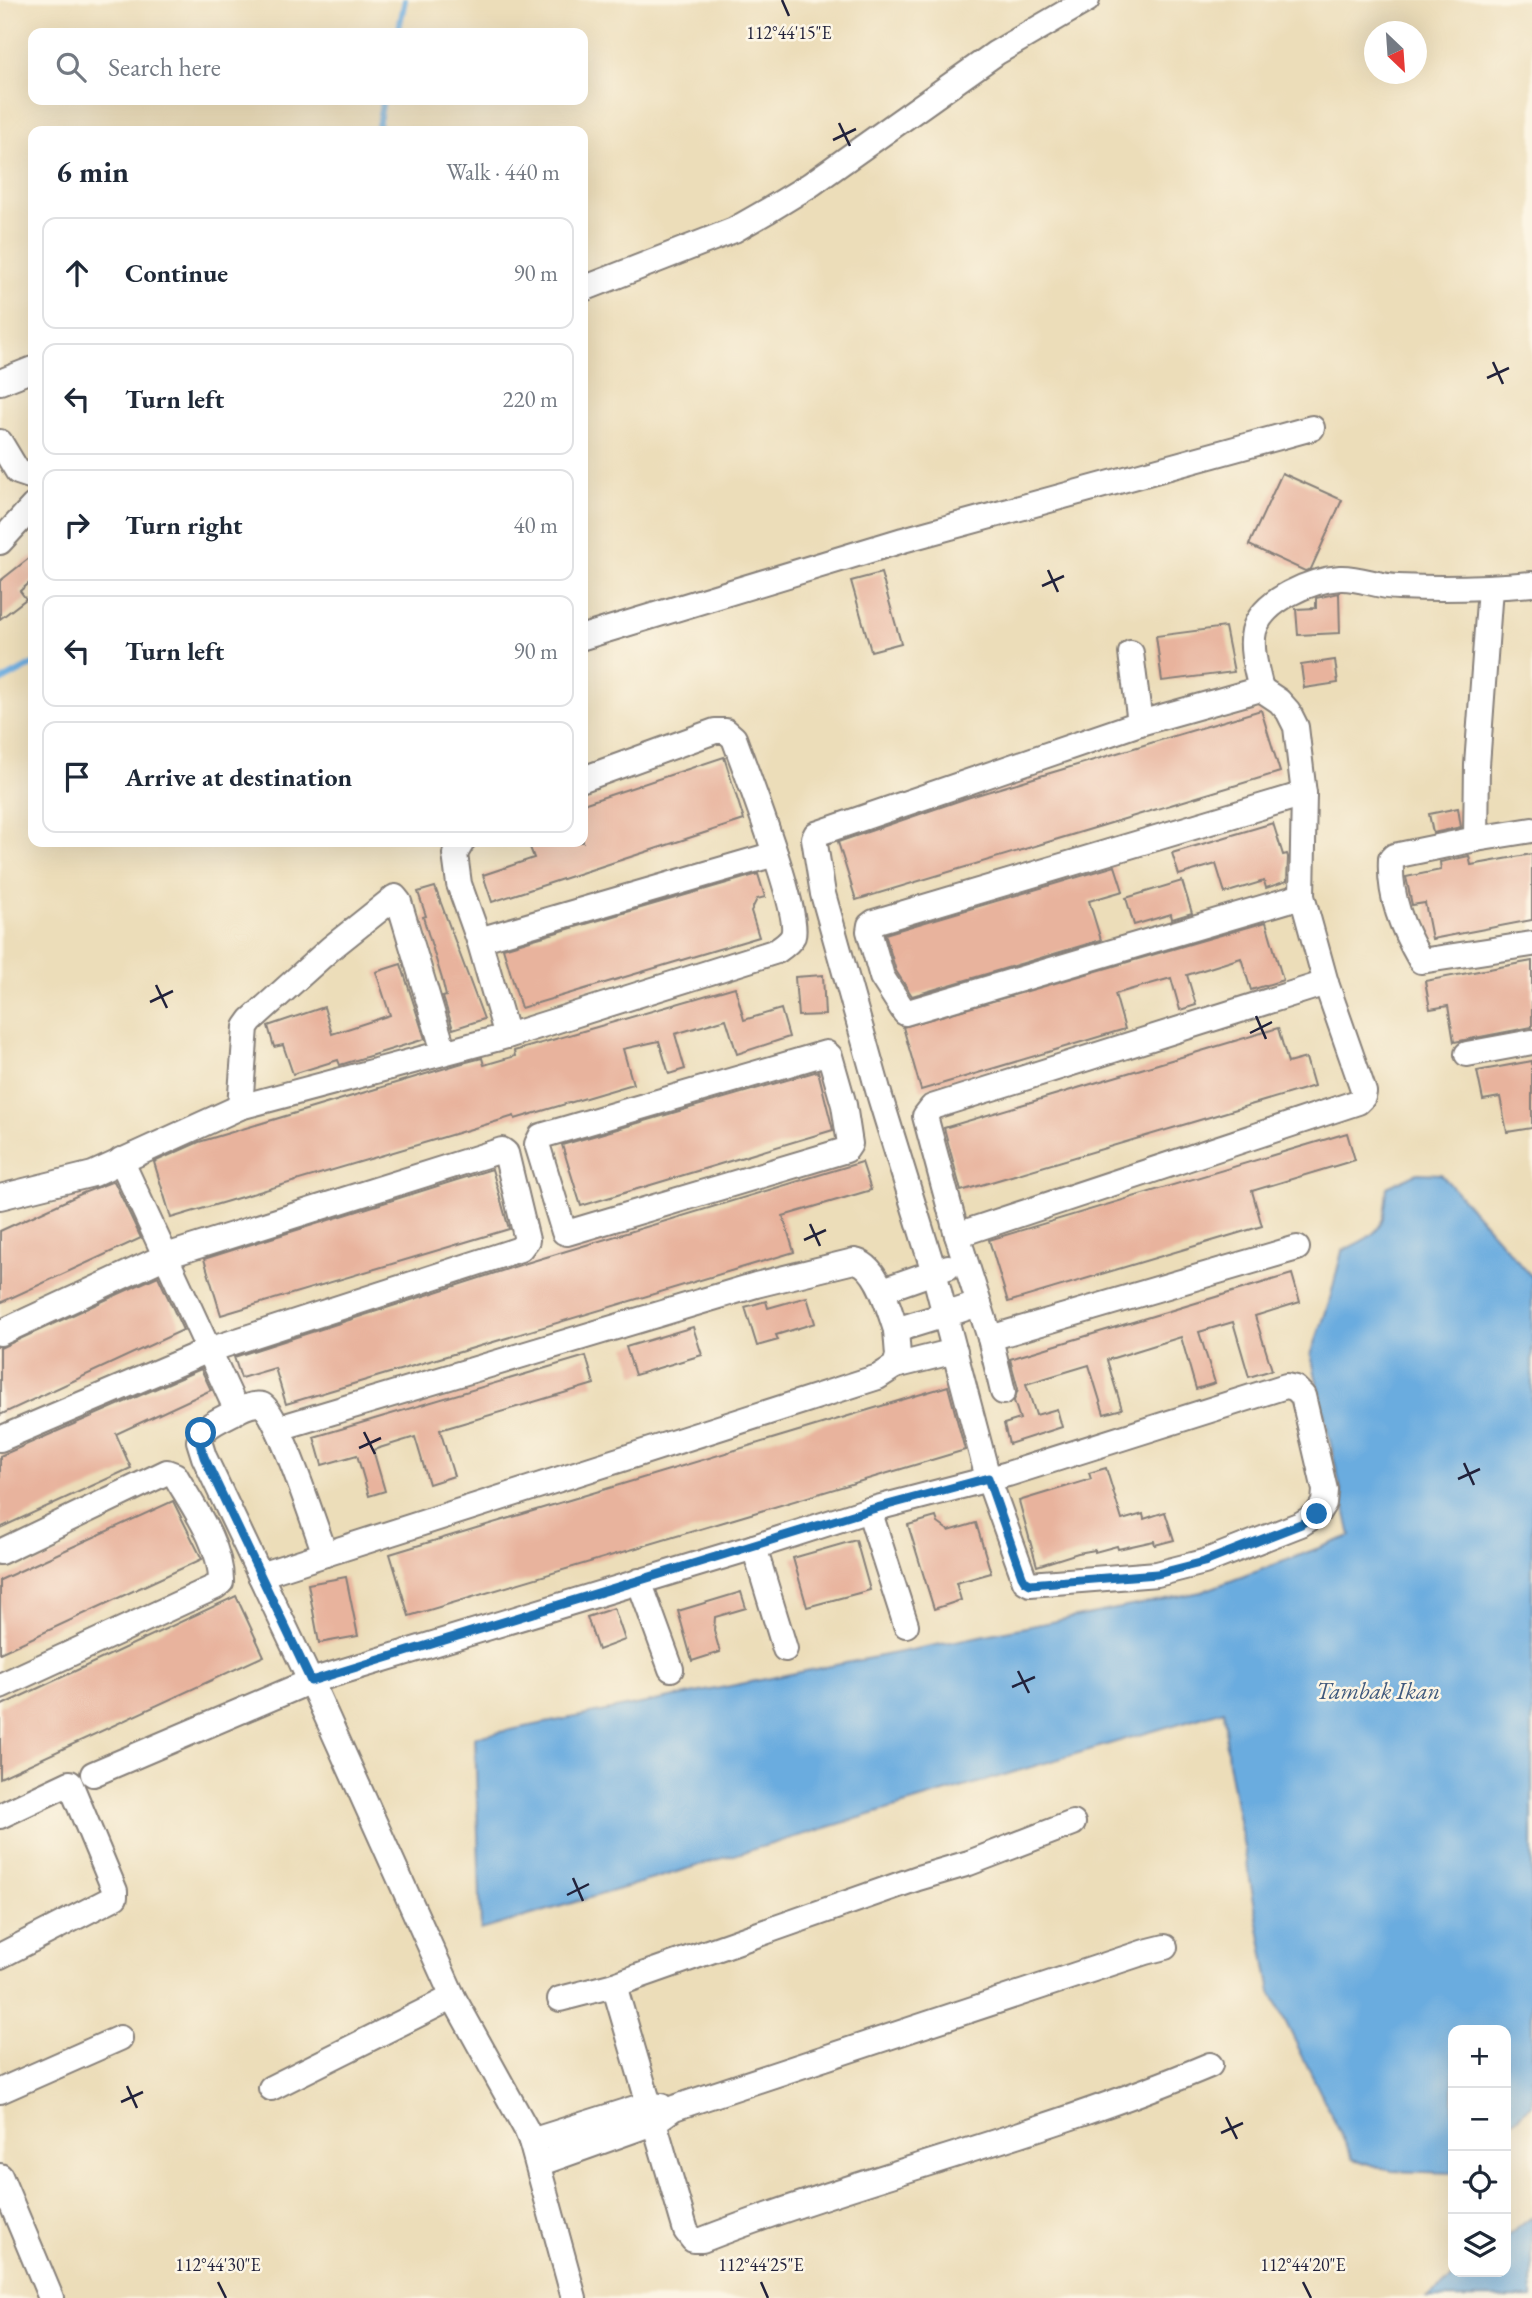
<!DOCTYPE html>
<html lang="en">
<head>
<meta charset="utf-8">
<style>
  body { margin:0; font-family:"EB Garamond",serif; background:#f6f6f7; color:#1f2937 }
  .controls { position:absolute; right:21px; bottom:21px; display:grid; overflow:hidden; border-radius:14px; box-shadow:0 7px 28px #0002 }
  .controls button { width:63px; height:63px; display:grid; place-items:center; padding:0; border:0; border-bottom:2px solid #e0e1e3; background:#fff; color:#1f2937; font:35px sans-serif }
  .compass { position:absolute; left:1364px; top:21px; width:63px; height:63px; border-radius:50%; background:#fff; box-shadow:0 7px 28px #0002; rotate:155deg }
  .stop { position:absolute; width:21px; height:21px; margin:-16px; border:5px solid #1f6fb2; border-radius:50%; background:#fff }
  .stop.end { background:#1f6fb2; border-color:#fff; box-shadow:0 2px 7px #0008 }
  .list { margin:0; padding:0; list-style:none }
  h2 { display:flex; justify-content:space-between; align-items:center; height:91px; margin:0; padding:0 28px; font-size:30px }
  h2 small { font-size:23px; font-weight:400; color:#747a83 }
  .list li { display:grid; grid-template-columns:46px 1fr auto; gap:21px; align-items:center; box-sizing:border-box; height:112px; margin:0 14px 14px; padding:0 14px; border:2px solid #e0e1e3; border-radius:14px }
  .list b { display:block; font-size:26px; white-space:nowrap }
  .list em { font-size:23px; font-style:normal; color:#747a83 }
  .icon { flex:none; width:38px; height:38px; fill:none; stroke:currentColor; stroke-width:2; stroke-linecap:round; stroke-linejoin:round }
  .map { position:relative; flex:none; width:1532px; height:2298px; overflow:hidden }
  .search { position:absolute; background:#fff; box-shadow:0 7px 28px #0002; left:28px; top:28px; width:560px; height:77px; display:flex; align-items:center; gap:18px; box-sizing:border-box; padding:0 24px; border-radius:14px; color:#747a83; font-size:26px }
  .panel { position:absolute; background:#fff; box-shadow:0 7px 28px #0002; left:28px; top:126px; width:560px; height:721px; border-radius:14px }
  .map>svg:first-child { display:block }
  .water { fill:#6bacdf; stroke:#46678d; stroke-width:2 }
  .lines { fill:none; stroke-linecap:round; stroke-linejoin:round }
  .stream { stroke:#6bacdf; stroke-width:6 }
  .building { fill:#e8b39d }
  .minor-casing { stroke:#87807a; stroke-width:28 }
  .minor { stroke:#fff; stroke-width:24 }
  .route { stroke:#1f6fb2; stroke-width:9 }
  .ticks { fill:none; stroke:#22223b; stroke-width:2.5 }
  .labels { text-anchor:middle; stroke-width:5; stroke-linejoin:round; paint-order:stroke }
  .water-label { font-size:24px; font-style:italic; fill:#3f597d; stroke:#fcf5e5 }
  .ticks-label { font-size:18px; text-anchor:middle; fill:#22223b; stroke:#fcf5e5; stroke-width:5; stroke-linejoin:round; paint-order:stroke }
</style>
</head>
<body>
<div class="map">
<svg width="1532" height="2298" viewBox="0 0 1532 2298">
  <rect width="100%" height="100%" fill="#fcf5e5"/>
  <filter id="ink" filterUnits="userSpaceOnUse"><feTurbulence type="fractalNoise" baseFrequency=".0143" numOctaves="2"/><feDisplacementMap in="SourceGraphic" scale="14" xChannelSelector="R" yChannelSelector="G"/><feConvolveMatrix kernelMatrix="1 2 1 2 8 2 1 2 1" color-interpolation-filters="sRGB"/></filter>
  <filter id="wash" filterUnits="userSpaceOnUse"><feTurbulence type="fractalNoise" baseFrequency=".00686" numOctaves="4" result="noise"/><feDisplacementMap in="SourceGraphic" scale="28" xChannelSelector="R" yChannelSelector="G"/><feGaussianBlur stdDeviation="1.57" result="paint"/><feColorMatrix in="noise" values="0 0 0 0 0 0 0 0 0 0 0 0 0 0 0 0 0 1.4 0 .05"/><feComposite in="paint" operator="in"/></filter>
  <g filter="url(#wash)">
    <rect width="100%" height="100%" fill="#ecddb9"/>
    <!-- water -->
    <g class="water">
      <path d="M1417,1173L1441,1174L1532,1277V2104L1506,2128V2030H1453V2173L1392,2171L1353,2159L1271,1992L1228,1762L1224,1710L481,1930L475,1737L1201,1592L1351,1536L1311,1355L1329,1303L1342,1251C1380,1232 1384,1232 1387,1187Z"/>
      <path d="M1532,2217V2298H1427L1461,2272H1506V2237Z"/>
    </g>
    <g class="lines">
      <!-- stream -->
      <g class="stream">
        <path d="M398,33L405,0"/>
        <path d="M377,131L383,100"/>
        <path d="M0,682L33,664"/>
      </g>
    </g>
    <g id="blocks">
      <!-- building -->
      <g class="building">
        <path d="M1282,473L1342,500L1311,569L1305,571L1249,545Z"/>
        <path d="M33,555V580L20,591L26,599L0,619V581Z"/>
        <path d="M881,573L901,643L871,651L851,581Z"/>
        <path d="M1339,593L1340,633L1298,635L1296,609L1316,608V598Z"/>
        <path d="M1225,627L1234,672L1162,681L1156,636Z"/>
        <path d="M1335,660L1338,683L1304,688L1301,665Z"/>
        <path d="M1261,710L1280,772L856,900L838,842L970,797Z"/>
        <path d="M724,757L744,820L492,902L483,875L534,858L528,842H583V804Z"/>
        <path d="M1458,808L1461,827L1433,833L1429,814Z"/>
        <path d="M1273,823L1283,855L1287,854L1288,857L1287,881L1266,888L1264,881L1225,893L1216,864L1179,875L1172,853Z"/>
        <path d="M1532,854V920L1432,939L1425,903L1412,905L1406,877L1441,870L1440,862L1469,856L1471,865Z"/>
        <path d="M1115,866L1123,891L1089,901L1101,940L912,996L896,971L885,934Z"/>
        <path d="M758,874L765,897L757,899L751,911L759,937L521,1008L503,948Z"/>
        <path d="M1182,881L1192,913L1172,919L1171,914L1134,925L1126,898Z"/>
        <path d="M435,887L484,1019L453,1029L443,997L446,996L442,979L423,917L426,916L418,892Z"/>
        <path d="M1266,922L1283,980L1251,990L1241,958L1187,975L1196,1005L1180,1010L1171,978L1115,994L1125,1029L921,1090L903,1027Z"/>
        <path d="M1532,961V1027L1454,1042L1448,1006L1430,1009L1425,981Z"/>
        <path d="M401,964L425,1039L340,1065L338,1060L293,1074L283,1045L274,1047L268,1026L324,1007L332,1034L390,1015L376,972Z"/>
        <path d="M823,975L825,1015L798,1016L795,977Z"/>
        <path d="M735,987L744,1020L781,1009L789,1037L737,1054L726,1019L675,1034L685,1069L669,1074L659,1041L623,1049L633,1084L515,1119L514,1116L498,1121L171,1218L154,1162L199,1142L459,1064L482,1058L484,1065L515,1056L514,1051Z"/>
        <path d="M1278,1028L1288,1063L1306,1058L1314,1086L961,1191L944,1128Z"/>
        <path d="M1532,1061V1128L1507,1132L1500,1097L1483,1100L1477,1071Z"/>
        <path d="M818,1071L833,1130L581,1206L562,1145Z"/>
        <path d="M1347,1133L1355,1160L1252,1191L1262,1226L1008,1302L989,1240Z"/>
        <path d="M862,1162L871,1190L783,1216L794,1252L286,1404L275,1368L241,1378L234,1357L523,1264Z"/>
        <path d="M492,1169L509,1229L221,1315L204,1259Z"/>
        <path d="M114,1181L141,1238L0,1303V1231L83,1193Z"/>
        <path d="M1292,1274L1300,1302L1255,1316L1272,1370L1249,1377L1233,1322L1199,1332L1215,1383L1196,1389L1181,1337L1107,1360L1122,1409L1104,1414L1089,1365L1026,1384L1036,1415L1057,1409L1062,1427L1009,1444L1004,1424L1020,1419L1014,1401L1018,1389L1010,1359Z"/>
        <path d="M158,1276L183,1330L0,1415V1348Z"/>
        <path d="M807,1297L815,1323L776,1335L778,1340L757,1346L745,1307L766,1301L768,1308Z"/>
        <path d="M693,1327L702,1355L635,1375L626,1347Z"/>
        <path d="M586,1356L594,1384L440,1430L454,1476L429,1484L415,1437L373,1450L385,1491L369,1496L357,1455L322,1465L314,1437Z"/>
        <path d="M201,1369L211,1390L116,1434L131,1468L0,1528V1456Z"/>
        <path d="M948,1386L965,1450L409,1616L390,1554Z"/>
        <path d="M1106,1468L1122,1520L1143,1514L1144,1519L1165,1512L1174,1540L1155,1545L1154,1541L1118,1549L1117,1546L1095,1552V1550L1078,1553L1037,1566L1019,1501L1091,1479L1089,1473Z"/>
        <path d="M173,1501L202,1559L0,1653V1580Z"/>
        <path d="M936,1517L938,1523L949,1531L976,1523L991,1573L956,1583L961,1600L934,1609L908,1525Z"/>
        <path d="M856,1540L870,1590L807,1607L793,1558Z"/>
        <path d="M346,1577L358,1636L319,1643L308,1584Z"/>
        <path d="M741,1592L746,1608L715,1617L714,1631L720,1652L692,1661L678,1611Z"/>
        <path d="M236,1596L264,1656L0,1778V1706Z"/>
        <path d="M614,1608L625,1640L598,1650L587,1617Z"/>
      </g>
    </g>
  </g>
  <g filter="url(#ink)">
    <use href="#blocks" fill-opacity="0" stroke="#87807a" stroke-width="2"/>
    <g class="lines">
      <defs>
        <g id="minor">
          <path d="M583,289L734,230L769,210L810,185L996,53L1087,0"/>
          <path d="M0,382L33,369"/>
          <path d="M0,442L18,472L33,477"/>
          <path d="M0,542L33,506"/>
          <path d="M583,637L903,540L1312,428"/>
          <path d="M1131,653L1140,723"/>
          <path d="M1532,830L1476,839L1394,856L1391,859C1389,897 1402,928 1421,961L1532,944"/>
          <path d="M1476,839L1477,765L1490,588"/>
          <path d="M462,842L455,854L459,884L479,940L507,1036L777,951C783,947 790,942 793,936C801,913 745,769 734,738L726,731H715L583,779"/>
          <path d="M1302,896L905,1013L882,977L869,931L870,925L874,922L1304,794"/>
          <path d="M479,940L775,854"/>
          <path d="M826,1053L830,1056L844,1105L850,1144L846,1150L567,1233L564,1232L537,1144L541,1136Z"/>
          <path d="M1467,1054L1532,1042"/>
          <path d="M240,1107L246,1027L251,1020L331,948L395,897L399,902L444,1052"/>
          <path d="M121,1160L237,1411"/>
          <path d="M0,1197L93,1174L240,1107L507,1036"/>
          <path d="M957,1235L1358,1102L1363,1097L1364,1092L1326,983L1302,896L1304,794L1296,727L1288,711L1279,701L1261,689"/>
          <path d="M1297,1248L990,1338L957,1235L925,1116L932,1107L1326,983"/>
          <path d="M883,1290L948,1267"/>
          <path d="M0,1333L166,1256L502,1150L506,1153L527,1240L520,1249L209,1350L0,1439"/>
          <path d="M990,1338L1003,1392"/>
          <path d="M895,1366L955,1351"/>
          <path d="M279,1428L756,1285L854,1261C878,1264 889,1310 896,1330"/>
          <path d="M869,1510L906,1625"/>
          <path d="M754,1547L785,1649"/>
          <path d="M0,1552L167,1472L175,1475C192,1505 222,1546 221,1582L215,1587L0,1686"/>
          <path d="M325,1554C317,1532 277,1410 262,1405C253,1402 238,1410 231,1414C218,1421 203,1426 199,1441L204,1457L317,1695L453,1997L526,2129L531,2141L574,2298"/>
          <path d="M260,1575L878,1377L895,1366L898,1356L896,1330L945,1315L934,1272L880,1097L823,894L814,838L816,834L1140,723L1261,689C1257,672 1250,649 1254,631C1262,600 1311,580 1340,578C1359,577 1379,587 1398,587C1443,589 1487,588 1532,584"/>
          <path d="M639,1581L671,1669"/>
          <path d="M93,1774L311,1681L754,1547L869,1510L1008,1474L1286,1386L1295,1388L1303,1396L1325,1490L1324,1503L1317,1514L1301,1524L1204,1562L1157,1574L1030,1584L1025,1581L988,1478L945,1315L978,1304"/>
          <path d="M0,1816L70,1783L115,1891V1897L0,1956"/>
          <path d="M1073,1823L969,1863L918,1878L614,1985L686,2231L693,2240H702C869,2175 1044,2135 1210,2065"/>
          <path d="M560,1999L614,1985"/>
          <path d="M271,2088L453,1997"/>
          <path d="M0,2091L120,2038"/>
          <path d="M531,2141L648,2104L661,2106"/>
          <path d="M538,2164L653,2123L674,2108L1145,1952L1165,1947"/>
          <path d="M0,2176L51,2298"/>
        </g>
      </defs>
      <!-- minor casing -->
      <use href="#minor" class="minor-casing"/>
      <!-- minor -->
      <use href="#minor" class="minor"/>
    </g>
  </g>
  <g class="lines" filter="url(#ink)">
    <!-- route -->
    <path class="route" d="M201,1433L199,1441L204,1457L311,1681L869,1510L988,1478L1022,1576L1025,1581L1030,1584L1157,1574L1204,1562L1301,1524L1317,1514"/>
  </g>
  <!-- ticks -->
  <path class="ticks" d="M782,0L789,16M839,123L850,146M833,140L856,129M1493,362L1503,384M1487,378L1509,368M1048,570L1058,592M1042,586L1064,576M156,985L167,1008M150,1002L173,991M1256,1016L1266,1039M1250,1033L1272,1022M810,1224L820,1246M804,1240L826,1230M364,1432L375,1454M359,1448L381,1438M1464,1463L1474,1485M1458,1479L1480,1469M1018,1671L1029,1693M1012,1687L1035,1677M573,1878L583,1901M567,1895L589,1884M127,2086L137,2108M121,2102L143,2092M1226,2117L1237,2139M1221,2133L1243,2123M218,2282L226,2298M761,2282L768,2298M1303,2282L1311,2298"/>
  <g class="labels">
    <!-- water labels -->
    <g class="water-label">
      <text x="1378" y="1699">Tambak Ikan</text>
    </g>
  </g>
  <g class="ticks-label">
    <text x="789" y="39">112°44'15"E</text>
    <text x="218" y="2271">112°44'30"E</text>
    <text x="761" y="2271">112°44'25"E</text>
    <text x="1303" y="2271">112°44'20"E</text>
  </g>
</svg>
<div class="controls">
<button>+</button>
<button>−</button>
<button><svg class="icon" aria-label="locate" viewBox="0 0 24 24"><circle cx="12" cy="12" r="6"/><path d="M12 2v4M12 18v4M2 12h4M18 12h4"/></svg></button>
<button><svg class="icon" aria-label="layers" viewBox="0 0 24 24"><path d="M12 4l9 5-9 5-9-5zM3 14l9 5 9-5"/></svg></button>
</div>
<svg class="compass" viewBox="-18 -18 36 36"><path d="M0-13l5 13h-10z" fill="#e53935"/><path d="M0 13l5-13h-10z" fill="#747a83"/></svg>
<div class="stop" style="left:201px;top:1433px"></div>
<div class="stop end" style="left:1317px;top:1514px"></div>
<div class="search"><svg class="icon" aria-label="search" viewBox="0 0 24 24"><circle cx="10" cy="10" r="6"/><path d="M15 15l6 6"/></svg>Search here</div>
<section class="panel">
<h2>6 min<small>Walk · 440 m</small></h2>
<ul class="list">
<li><svg class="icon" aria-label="ahead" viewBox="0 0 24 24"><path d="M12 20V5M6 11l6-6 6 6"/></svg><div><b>Continue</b></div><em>90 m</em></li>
<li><svg class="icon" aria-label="left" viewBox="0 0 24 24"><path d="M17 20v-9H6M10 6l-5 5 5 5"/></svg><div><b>Turn left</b></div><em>220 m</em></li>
<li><svg class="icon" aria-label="right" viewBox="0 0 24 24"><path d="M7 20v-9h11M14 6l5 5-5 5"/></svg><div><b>Turn right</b></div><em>40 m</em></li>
<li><svg class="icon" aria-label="left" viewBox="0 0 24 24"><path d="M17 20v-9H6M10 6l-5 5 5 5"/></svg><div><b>Turn left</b></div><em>90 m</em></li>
<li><svg class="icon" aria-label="arrive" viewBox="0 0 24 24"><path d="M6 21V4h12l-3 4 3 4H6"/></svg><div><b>Arrive at destination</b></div></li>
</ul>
</section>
</div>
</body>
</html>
